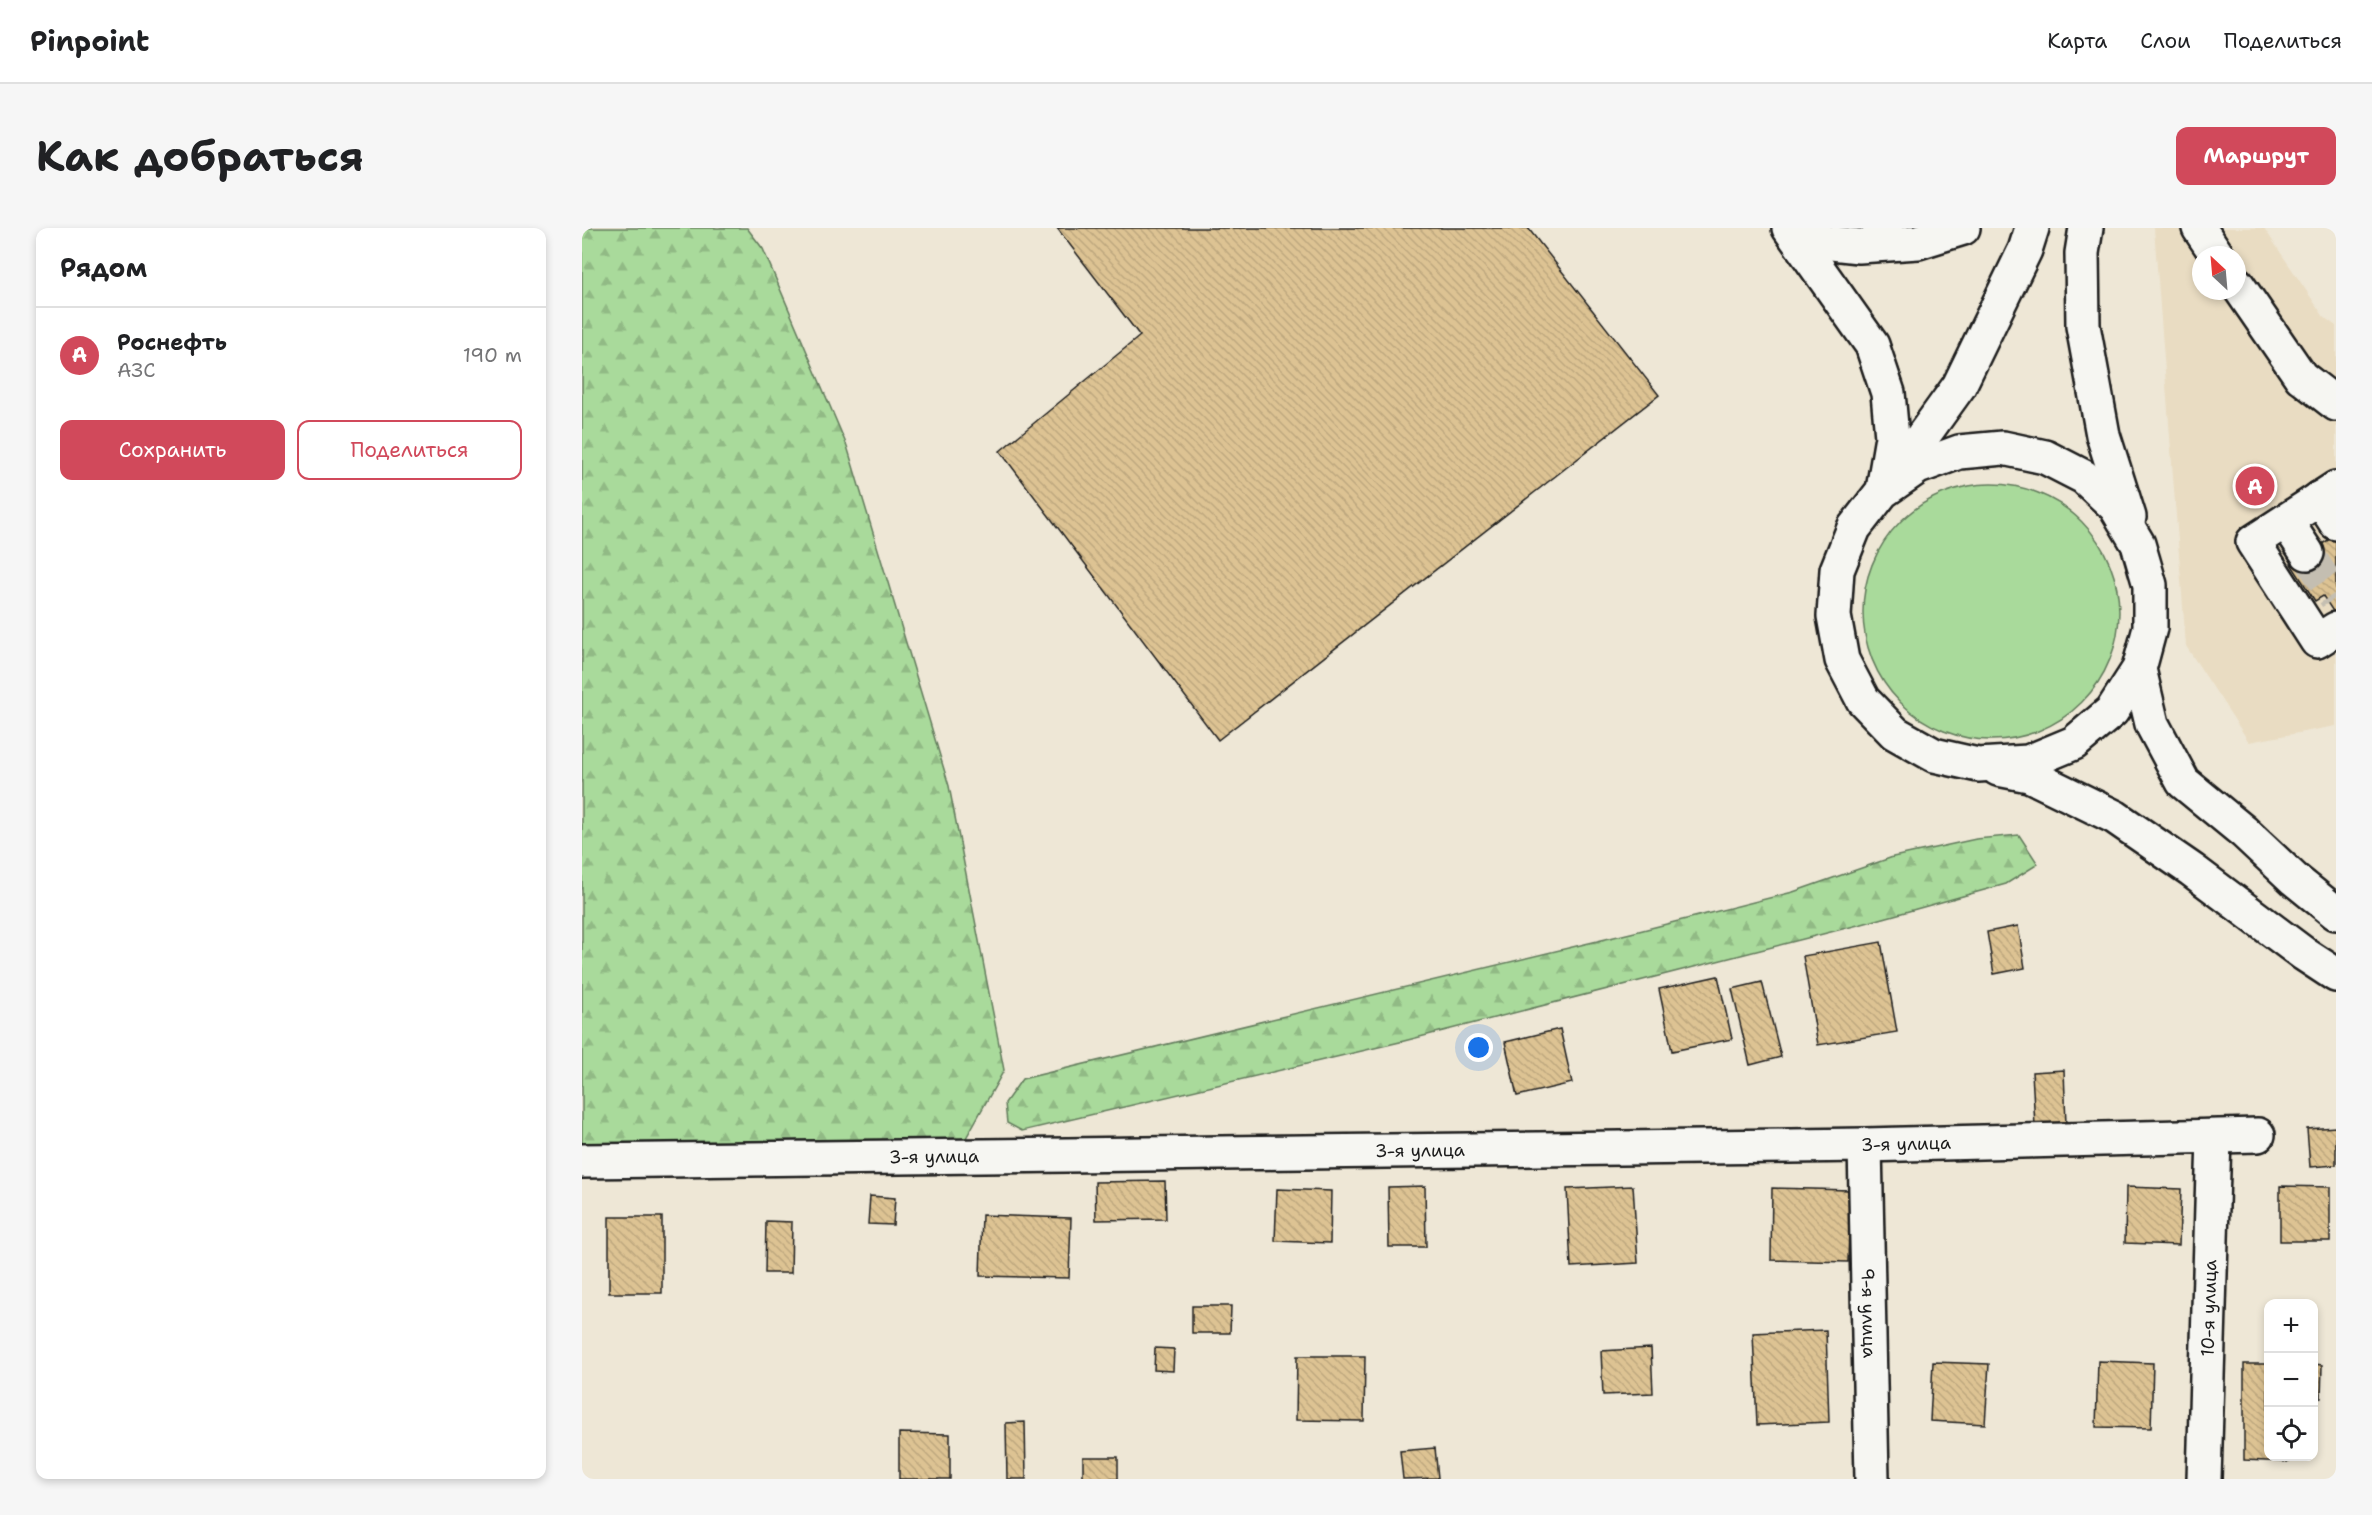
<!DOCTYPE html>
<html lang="ru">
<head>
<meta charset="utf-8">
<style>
  body { margin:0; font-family:"Shantell Sans",sans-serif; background:#f6f6f6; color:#202124 }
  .controls { position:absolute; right:18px; bottom:18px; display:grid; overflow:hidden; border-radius:12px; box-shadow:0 3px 9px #0003 }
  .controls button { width:54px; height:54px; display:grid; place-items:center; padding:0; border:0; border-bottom:2px solid #e0e0e0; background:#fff; color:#202124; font:30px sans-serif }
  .compass { position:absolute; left:1610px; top:18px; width:54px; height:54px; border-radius:50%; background:#fff; box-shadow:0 3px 9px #0003; rotate:334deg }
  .you { position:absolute; left:897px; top:820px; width:21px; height:21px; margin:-15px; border:4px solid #fff; border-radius:50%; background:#1a73e8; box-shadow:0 0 0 9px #1a73e833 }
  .badge { display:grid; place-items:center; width:39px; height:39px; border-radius:50%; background:#d1495b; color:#fff; font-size:20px; font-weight:700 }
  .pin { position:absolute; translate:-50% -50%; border:3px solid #fff; box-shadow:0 2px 6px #0006 }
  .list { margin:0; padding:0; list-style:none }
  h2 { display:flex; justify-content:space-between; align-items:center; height:78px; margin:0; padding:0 24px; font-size:26px }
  h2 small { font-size:20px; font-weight:400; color:#757577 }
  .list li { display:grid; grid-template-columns:39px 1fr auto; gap:18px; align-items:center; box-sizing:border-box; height:96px; padding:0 24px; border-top:2px solid #e0e0e0 }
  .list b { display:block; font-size:22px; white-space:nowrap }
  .list p { margin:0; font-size:20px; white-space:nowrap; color:#757577 }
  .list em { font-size:20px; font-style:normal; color:#757577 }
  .actions { display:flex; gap:12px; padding:18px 24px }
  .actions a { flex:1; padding:14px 0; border:2px solid #d1495b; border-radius:12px; text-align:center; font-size:21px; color:#d1495b }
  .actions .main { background:#d1495b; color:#fff }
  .icon { flex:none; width:33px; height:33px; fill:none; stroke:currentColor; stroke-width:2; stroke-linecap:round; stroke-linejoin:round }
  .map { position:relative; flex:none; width:1754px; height:1251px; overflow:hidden; border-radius:12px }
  header { display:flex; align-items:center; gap:36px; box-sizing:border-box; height:84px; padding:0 30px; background:#fff; border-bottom:2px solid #e0e0e0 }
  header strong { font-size:28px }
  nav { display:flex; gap:33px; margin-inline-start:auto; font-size:21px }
  .intro { display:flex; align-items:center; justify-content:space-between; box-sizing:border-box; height:144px; padding:0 36px }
  h1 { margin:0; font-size:42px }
  .button { padding:15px 27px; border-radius:12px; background:#d1495b; color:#fff; font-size:21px; font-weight:700 }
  main { display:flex; gap:36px; padding:0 36px }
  aside { flex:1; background:#fff; border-radius:12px; box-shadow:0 3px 9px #0003 }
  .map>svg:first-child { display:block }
  .built { fill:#e9dcc2; fill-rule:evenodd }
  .green { fill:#a9da9b; stroke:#627b5c; stroke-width:1.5 }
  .forest { fill:url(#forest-firs); stroke:#627b5c; stroke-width:1.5 }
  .building { fill:url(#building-back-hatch); stroke:#1c1c1c; stroke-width:1.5 }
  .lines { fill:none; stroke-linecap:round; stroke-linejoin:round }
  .minor-tunnel { stroke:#c4beb1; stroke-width:33; stroke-dasharray:33 16; stroke-linecap:butt }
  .minor-casing { stroke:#1c1c1c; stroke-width:38 }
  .minor { stroke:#f6f6f2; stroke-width:33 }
  .labels { text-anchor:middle; stroke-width:6; stroke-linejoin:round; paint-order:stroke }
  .street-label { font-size:18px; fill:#1c1c1c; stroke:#f6f6f2 }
</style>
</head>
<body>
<header>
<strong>Pinpoint</strong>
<nav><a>Карта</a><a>Слои</a><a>Поделиться</a></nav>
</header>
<div class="intro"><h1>Как добраться</h1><a class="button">Маршрут</a></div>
<main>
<aside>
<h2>Рядом<small></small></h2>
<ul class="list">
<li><span class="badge">A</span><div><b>Роснефть</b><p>АЗС</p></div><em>190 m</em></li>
</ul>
<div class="actions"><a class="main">Сохранить</a><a>Поделиться</a></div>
</aside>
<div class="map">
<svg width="1754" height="1251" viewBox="0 0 1754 1251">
  <defs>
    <pattern id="forest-firs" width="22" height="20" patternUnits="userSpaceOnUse" patternTransform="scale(1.5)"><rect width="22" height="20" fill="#a9da9b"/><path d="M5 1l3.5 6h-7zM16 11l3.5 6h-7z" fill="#91ba85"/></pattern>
    <pattern id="building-back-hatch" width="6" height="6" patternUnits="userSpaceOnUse" patternTransform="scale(1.5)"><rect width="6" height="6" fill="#ddc393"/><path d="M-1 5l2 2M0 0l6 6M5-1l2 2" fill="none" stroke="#bda77e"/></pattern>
  </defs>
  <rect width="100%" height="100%" fill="#eee7d6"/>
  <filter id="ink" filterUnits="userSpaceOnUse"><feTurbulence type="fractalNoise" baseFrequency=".0167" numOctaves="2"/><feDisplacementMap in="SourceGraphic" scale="12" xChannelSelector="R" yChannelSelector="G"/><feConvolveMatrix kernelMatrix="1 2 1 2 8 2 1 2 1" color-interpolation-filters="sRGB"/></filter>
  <g filter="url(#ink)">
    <!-- built -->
    <path class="built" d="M1572,0H1682L1742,89L1754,98V498L1667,514L1604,418ZM1619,27H1655V63H1619Z"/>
    <!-- green -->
    <circle class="green" cx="1409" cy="384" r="128"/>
    <!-- forest -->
    <g class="forest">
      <path d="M0,0H165L181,21L265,218L367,558L422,842L375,926L0,922Z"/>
      <path d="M1437,607L1456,636L1424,656L1280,696L818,814L440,903L425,895L423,875L440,851L1053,704L1211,664L1311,629L1394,611Z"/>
    </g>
    <!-- building -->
    <g class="building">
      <path d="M475,0H946L1077,167L636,512L418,223L558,108Z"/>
      <path d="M1754,307V388L1741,368L1733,373L1709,336Z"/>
      <path d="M1436,698L1443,740L1412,746L1405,704Z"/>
      <path d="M1299,714L1315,804L1236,817L1221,728Z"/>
      <path d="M1136,748L1150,811L1090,823L1077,761Z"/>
      <path d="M1180,754L1199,829L1168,837L1150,761Z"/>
      <path d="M978,801L990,855L935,868L923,814Z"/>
      <path d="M1482,842L1484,897L1453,898L1450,844Z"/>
      <path d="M1754,899V937L1728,939L1725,901Z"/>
      <path d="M583,953L584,991L514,992L513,954Z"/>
      <path d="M843,958L844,1019H807L806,959Z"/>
      <path d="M1051,958L1056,1035L989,1039L985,961Z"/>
      <path d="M1698,958L1748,959V1013H1698Z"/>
      <path d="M1544,959L1599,961L1597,1017L1543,1015Z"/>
      <path d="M1190,960L1268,962L1266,1034L1189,1032Z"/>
      <path d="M695,961L749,963L748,1015L693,1013Z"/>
      <path d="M288,968L313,970L311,997L286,996Z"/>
      <path d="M400,987L489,990L487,1050L398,1048Z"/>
      <rect x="27" y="989" width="53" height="76"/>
      <path d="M184,993L210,994L209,1045H183Z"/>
      <path d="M610,1078H649L648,1105H610Z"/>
      <path d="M1244,1102L1247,1194L1175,1197L1171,1105Z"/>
      <path d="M573,1120L592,1121L591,1143L572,1142Z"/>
      <path d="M1069,1120L1071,1165L1021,1167L1019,1123Z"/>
      <path d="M715,1128H783L782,1193L714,1192Z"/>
      <path d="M1516,1133L1571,1135L1569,1200L1514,1199Z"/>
      <path d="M1351,1134L1407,1136L1403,1196L1348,1193Z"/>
      <path d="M1662,1136H1686V1228H1707V1234L1662,1232Z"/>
      <path d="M1732,1136L1740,1137L1739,1170L1732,1171Z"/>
      <path d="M443,1194L444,1251H425L424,1195Z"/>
      <path d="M317,1205L368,1206V1251H317Z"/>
      <path d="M853,1220L856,1250L821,1251L818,1223Z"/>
      <rect x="501" y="1229" width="35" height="22"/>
    </g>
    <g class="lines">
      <!-- minor-tunnel -->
      <path class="minor-tunnel" d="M1725,325L1754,370"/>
      <defs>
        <g id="minor">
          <path d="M1207,0L1290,117L1306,165L1310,209L1302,256"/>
          <path d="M1210,0L1241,14L1277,18L1336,14L1381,0"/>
          <path d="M1504,0L1500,25L1501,98L1521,207L1547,289"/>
          <path d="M1617,0L1635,27"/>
          <path d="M1655,56L1719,149L1754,176"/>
          <path d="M1310,251L1377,158L1443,22L1450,0"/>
          <path d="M1754,260L1671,314L1735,413L1754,401"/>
          <path d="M1738,270L1754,295"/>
          <path d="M1704,293L1725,325"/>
          <path d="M1557,441L1530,483L1492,515L1446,534L1396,537L1352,527L1313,505L1281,472L1260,432L1252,388L1255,342L1272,300L1300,264L1336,239L1377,224L1421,220L1463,229L1502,249L1534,279L1556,316L1568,357V400L1557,441L1570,496L1601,554L1662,604L1712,651L1754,685"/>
          <path d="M1416,541L1447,547L1533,589L1610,642L1722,726L1754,747"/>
          <path id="s1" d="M1283,917L1290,1251"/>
          <path id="s2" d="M0,933L1283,917L1676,907"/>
          <path id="s3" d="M1622,1251L1632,909"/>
        </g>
      </defs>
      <!-- minor casing -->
      <use href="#minor" class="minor-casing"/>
      <!-- minor -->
      <use href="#minor" class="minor"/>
    </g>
  </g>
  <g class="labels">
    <!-- street labels -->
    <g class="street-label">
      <text dy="6" stroke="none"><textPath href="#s2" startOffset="1324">3-я улица</textPath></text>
      <text dy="6" stroke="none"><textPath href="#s2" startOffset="838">3-я улица</textPath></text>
      <text dy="6" stroke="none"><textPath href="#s2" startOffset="352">3-я улица</textPath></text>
      <text dy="6" stroke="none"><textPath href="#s3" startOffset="171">10-я улица</textPath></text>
      <text dy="6" stroke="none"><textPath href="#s1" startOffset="168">9-я улица</textPath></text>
    </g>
  </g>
</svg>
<div class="controls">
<button>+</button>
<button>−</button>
<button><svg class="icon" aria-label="locate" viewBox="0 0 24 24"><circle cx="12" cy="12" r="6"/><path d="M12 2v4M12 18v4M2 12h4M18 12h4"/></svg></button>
</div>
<svg class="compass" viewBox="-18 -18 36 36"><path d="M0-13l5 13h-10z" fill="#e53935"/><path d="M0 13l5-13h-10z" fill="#757577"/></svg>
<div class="you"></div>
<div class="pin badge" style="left:1673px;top:258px">A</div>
</div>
</main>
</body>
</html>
